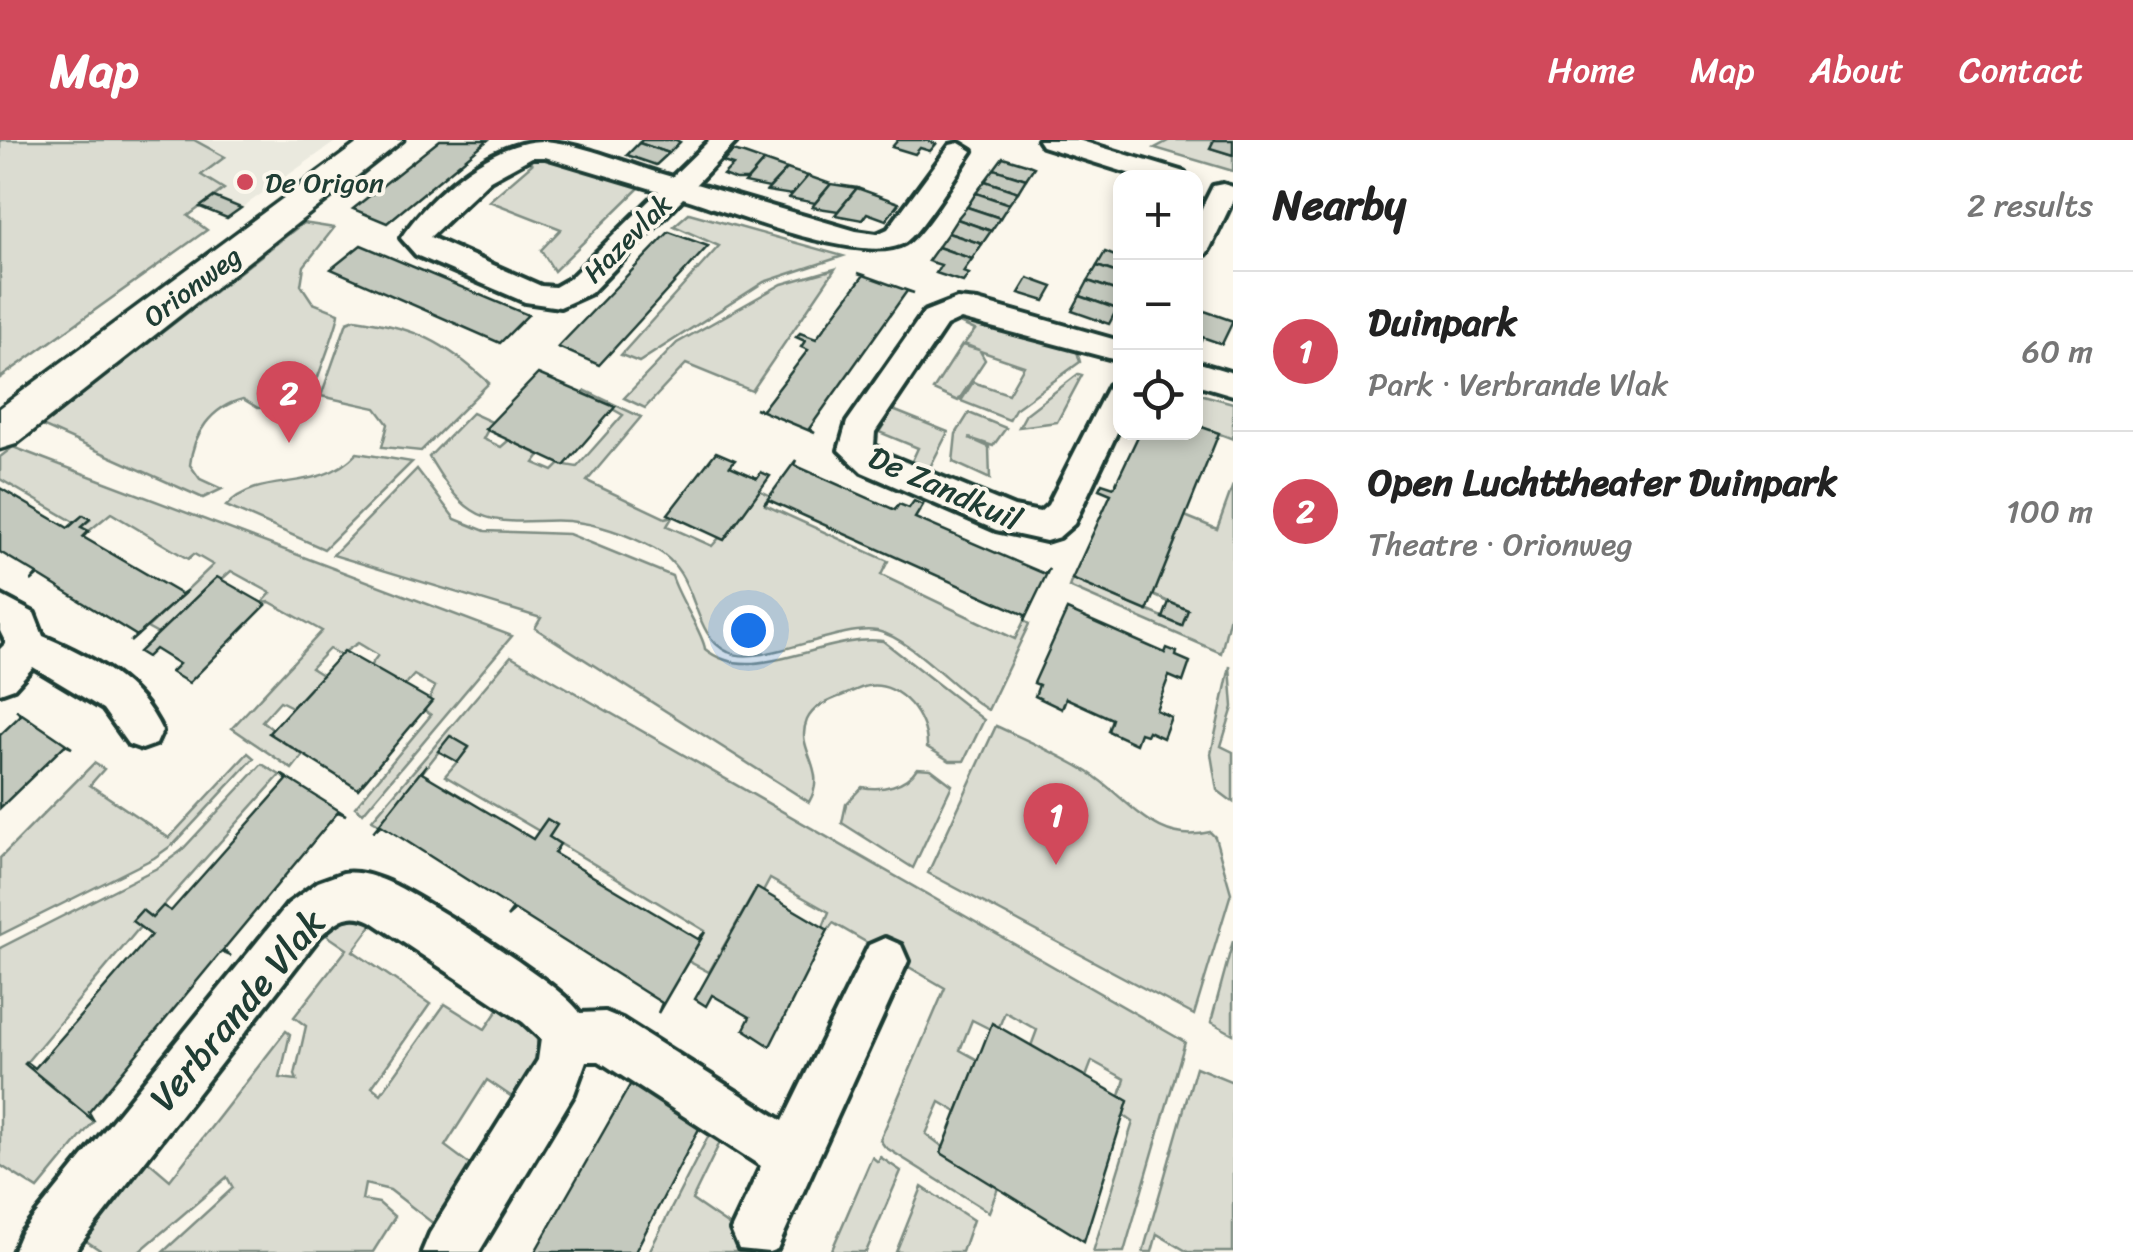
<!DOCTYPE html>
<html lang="en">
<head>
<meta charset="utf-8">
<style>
  body { margin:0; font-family:Sriracha,sans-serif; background:#f6f6f6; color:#222 }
  .controls { position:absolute; right:30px; top:30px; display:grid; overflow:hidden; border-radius:20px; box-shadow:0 5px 15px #0003 }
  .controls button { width:90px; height:90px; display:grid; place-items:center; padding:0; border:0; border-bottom:2px solid #e0e0e0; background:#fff; color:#222; font:50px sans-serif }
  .you { position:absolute; left:748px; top:490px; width:35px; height:35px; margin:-25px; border:8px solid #fff; border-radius:50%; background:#1a73e8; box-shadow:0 0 0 15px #1a73e833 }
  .badge { display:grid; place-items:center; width:65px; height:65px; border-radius:50%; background:#d1495b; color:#fff; font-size:32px; font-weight:700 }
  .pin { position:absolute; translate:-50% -82px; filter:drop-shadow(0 2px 5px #0008) }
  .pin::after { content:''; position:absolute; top:52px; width:35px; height:30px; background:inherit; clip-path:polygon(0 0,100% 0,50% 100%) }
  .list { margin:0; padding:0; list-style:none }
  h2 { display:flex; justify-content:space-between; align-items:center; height:130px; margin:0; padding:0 40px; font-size:42px }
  h2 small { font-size:32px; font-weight:400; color:#767676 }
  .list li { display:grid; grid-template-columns:65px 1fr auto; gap:30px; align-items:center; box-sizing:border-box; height:160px; padding:0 40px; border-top:2px solid #e0e0e0 }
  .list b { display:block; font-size:38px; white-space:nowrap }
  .list p { margin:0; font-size:32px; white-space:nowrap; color:#767676 }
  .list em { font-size:32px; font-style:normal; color:#767676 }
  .icon { flex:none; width:55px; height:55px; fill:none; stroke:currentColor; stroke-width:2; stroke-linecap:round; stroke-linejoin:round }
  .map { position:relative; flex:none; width:1233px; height:1112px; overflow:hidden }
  header { display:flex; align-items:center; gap:60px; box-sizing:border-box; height:140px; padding:0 50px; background:#d1495b; color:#fff }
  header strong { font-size:48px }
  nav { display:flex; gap:55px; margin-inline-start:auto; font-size:35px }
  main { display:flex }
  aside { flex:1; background:#fff }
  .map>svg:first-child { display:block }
  .built { fill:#eae9de }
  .green { fill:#dbdcd1; stroke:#7d8c82; stroke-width:2.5 }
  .building { fill:#c4c9be; stroke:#1f3d34; stroke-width:2.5 }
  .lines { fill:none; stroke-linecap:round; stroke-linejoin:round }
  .street-casing { stroke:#1f3d34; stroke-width:8 }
  .secondary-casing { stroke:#1f3d34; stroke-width:7 }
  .street { fill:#fbf7ec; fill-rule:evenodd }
  .secondary { fill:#fbf7ec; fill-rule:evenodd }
  .poi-dot { fill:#d1495b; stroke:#fbf7ec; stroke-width:4 }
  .labels { text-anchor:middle; stroke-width:8; stroke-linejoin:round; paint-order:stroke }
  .far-poi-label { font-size:28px; fill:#1f3d34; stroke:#fbf7ec; text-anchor:start }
  .far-street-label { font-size:28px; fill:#1f3d34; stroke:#fbf7ec }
  .street-label { font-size:32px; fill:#1f3d34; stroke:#fbf7ec }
  .near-street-label { font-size:38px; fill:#1f3d34; stroke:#fbf7ec }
</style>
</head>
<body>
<header>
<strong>Map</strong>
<nav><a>Home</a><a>Map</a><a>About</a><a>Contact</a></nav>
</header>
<main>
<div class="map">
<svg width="1233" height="1112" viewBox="0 0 1233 1112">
  <rect width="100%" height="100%" fill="#fbf7ec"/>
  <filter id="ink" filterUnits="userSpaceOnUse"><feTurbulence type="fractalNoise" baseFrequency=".01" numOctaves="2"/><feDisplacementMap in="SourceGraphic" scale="20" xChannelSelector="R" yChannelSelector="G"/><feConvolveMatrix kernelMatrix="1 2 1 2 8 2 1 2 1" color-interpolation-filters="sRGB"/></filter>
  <g filter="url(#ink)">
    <!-- built -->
    <path class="built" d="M338,0L227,78L200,67L224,50L200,35L224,18L195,0Z"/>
    <!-- green -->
    <g class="green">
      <path d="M0,0H194L225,17L201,35L224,49L188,76L207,90L0,238Z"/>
      <path d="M1170,0H1214L1211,8L1233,15V31L1155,8Z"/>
      <path d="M539,15L641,46L554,131L541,110L561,89L489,61L532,24L521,17Z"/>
      <path d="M689,73L843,116L764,142L639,222L621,215L719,106L674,86Z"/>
      <path d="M303,83L334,88L304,126L301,145L313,163L339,173C339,185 313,247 308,266L258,268L243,259C211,267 193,294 190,325L200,339L222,349L203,358L42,286Z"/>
      <path d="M835,129L752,251L686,224L645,268L624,258L677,203L782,144Z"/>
      <path d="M960,178L1076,208L1080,222L1015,269L1009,280L961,261L973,242L1008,254L1024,226L980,211L985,220L958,261L933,250L962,205L979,210L964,204L975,190L955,181Z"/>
      <path d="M355,179C416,188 444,201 489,243L421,311L382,307L388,284L376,268L321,256L347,182Z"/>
      <path d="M1078,234L1082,235L1057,282L1019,287L1026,274Z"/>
      <path d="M586,251L641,277L587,341L665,378L673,376L667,386L712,406L719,398L724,400L759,350L771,356L765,365L888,421L881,435L1015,499L1024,481L1029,484L988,570C956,551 911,498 877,491C838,484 760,528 728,512C689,494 701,434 655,409C629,395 598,384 569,381C537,378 500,389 472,370C453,358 441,336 429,317L472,273L492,282L483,299L501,307L509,300L540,315L534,323L553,331L560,324L577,327L623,275L584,253Z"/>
      <path d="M1196,253L1233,263V299L1196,285Z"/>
      <path d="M893,270L948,292L929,329L912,321L918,308L879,292Z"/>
      <path d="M969,273L1006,288L993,306L969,298L989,307L990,339L953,322L956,294Z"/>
      <path d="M13,307L512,496L363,673L355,667L431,575L424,570L435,547L414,535L404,546L370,526L378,515L358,503L340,515L329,509L311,528L322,535L292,567L280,561L262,581L272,589L269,593L303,615L292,629L232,588L322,491L270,462L262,463L271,453L231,431L221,440L217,438L158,494L147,488L213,425L194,414L188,419L111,373L89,391L81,387L90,380L84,375L74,382L0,339V317Z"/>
      <path d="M357,313L412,322L324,409L226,366C261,329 317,356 357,313Z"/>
      <path d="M417,329L455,379L485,391L569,394L672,436C679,459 703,493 705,509C752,548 826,493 883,501L984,580L964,621H950L927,607C928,578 901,541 868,546C858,548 848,554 838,557C826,562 813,567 807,580C794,610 829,628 809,662L535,488L541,478L333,415Z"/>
      <path d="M1233,345V463L1221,513L1069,447L1072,439L1182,485L1187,470L1153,455L1185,376L1217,389Z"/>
      <path d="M511,516L1185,902L1124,1112H1093L1133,982L1123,975L1120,956L1125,939L1092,921L1086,937L1031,906L1037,890L1005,872L999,887L990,889L972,880L960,910L978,920L957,972L940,962L926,994L998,1048L989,1072L885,1007L880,1000L945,848L833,783L828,790L823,787L829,772L770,739L763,752L756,749L709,832L688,821L705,791L549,697L556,685L547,680L539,691L445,636L469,608L451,596L381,685L372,680Z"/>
      <path d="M1230,526L1233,567L1221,606L1233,612V662L1217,650L1211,614Z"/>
      <path d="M996,586C1027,600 1059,614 1088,632C1129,658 1155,706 1210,692L1215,697L1231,753L1194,875L928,733Z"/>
      <path d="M248,613L254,618L175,703L154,718L0,795V718L94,623L104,629L90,645L169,698Z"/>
      <path d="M262,624L280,635L152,778L142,770L133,780L140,787L25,924L94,981L38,1049L0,1025V808L159,727L181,711Z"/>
      <path d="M917,628L931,629L952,645L913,728L842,683L846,664L862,647C881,651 906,646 917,628Z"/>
      <path d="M351,773L376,780L353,811L430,864L372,947L381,954L445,864L485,889L502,864L537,897L538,925L518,961L487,940L445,1006L476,1029L439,1088L390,1050L365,1044L362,1060L379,1063L395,1077L373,1112H163L233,1048L227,1037L139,1112H103L80,1097L141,1015L170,1040L286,891L290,894L280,938L297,940L295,935L306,886L294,877L347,809L319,790Z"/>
      <path d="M1233,801V894L1211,882Z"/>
      <path d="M1196,927L1233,942V1112H1188L1157,1094L1152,1112H1143Z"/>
      <path d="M713,987L724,994L692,1060L768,1112H649Z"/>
      <path d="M872,1017L878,1022L880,1017L901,1031L866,1112H831Z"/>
      <path d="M922,1047L973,1080L962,1112H896Z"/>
    </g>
    <!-- building -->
    <g class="building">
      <path d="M440,0H488L387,83L353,69Z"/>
      <path d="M642,0H676L680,2L669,13L639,3Z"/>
      <path d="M926,0L936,4L930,11L920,8L915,14L892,7L898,0Z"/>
      <path d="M1214,0H1233V15L1210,8Z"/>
      <path d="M639,3L669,13L656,25L627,15Z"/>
      <path d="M733,11L744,14L764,21L747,40H736L723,35L733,25L723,22Z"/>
      <path d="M1003,17L1026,24L1034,27L1026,39L994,29Z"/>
      <path d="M764,21L787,29L769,48L745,43Z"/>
      <path d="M787,29L808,36L792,55L767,51Z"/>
      <path d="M994,29L1026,39L1018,52L985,41Z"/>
      <path d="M808,36L831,44L815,63L789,58Z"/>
      <path d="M985,41L1018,52L1009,64L976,53Z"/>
      <path d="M831,44L857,48L838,71L812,67Z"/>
      <path d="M857,48L899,63L886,80L867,73L862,80L835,75Z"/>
      <path d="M976,53L1009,64L1000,78L967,67Z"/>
      <path d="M214,57L241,68L227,78L200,67Z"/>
      <path d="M967,67L1000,78L991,91L957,79Z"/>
      <path d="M957,79L991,91L982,104L948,93Z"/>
      <path d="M669,92L708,106L599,225L558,207Z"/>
      <path d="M948,93L982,104L972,119L938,107Z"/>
      <path d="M361,105L528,175L500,203L331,129Z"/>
      <path d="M938,107L972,119L963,132L969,134L963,142L936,133L941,125L928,121Z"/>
      <path d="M1105,112L1120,118V134L1097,126Z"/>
      <path d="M1097,126L1120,134V152L1088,141Z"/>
      <path d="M858,133L914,153L907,151L809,289L815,293L755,268L762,270L808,210L801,207L805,201L796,197L800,193L816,199L864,135Z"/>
      <path d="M1028,138L1053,147L1045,161L1019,153Z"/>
      <path d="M1088,141L1120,152L1117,169L1080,156Z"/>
      <path d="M1080,156L1117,169L1109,184L1072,171Z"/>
      <path d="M1196,168L1233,181L1222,204L1202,197L1201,201L1196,199Z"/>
      <path d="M538,234L615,267L564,326L485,289Z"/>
      <path d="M1196,285L1219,293L1147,471L1072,439L1111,354L1099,349L1102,343L1114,347L1140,292H1196Z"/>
      <path d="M716,312L735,320L730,326L757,338L761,332L770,336L724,400L668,374Z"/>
      <path d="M796,320L794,325L895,370L899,364L909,368L914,361L923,365L915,378L1045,434L1049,429L1024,481L1025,475L769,360L764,364Z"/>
      <path d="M0,348L68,388L83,375L90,379L81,387L89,391L83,397L181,454L188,450L130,502L137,496L38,435L31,441L37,434L0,412Z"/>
      <path d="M217,437L266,465L189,543L171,532L179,524L155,509L147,517L139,512Z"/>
      <path d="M1169,462L1188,470L1182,486L1163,478Z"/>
      <path d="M1067,470L1165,513L1167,508L1177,512L1176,516L1190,522L1183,542L1169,536L1156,570L1171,577L1163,598L1148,591L1146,595L1140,593L1136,604L1108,591L1112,579L1066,558L1062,569L1035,556L1039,545L1034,543Z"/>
      <path d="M344,511L432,561L358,649L269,593Z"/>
      <path d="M16,570L72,608L65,605L0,668V595L21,575Z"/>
      <path d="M450,596L469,607L458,622L438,611Z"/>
      <path d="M426,625L422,633L533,699L547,679L557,685L549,697L560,704L554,713L698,799L705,792L658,873L662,863L515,770L507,777L513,769L381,685L373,692Z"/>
      <path d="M281,634L346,675L338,672L223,810L231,816L221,812L89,972L94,981L25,924L27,922L35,928L151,795L132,781L142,770L152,778L163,766L171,771L287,640Z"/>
      <path d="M757,748L828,790L770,906L744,889L750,877L712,855L706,866L695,859Z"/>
      <path d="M992,883L1128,961L1084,1101L941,1013Z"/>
      <path d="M634,938L702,983L635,1112H535Z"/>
    </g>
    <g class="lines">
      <defs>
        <g id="street">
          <path d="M710,0H738L696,44L856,91L877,94L888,89L950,5L959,3L972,11C959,30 921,93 904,103C865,126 729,72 683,58L591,153L560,167L525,162L416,115L401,98C428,57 491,0 545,1C587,5 632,26 672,37ZM532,17H545L659,51L569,139L555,147L541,146L430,97L490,40Z"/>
          <path d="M1038,0H1078L1184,32L1187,38H1144L1042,6Z"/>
          <path d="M1223,44L1233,47V60L1210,108L1206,114L1196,117V80L1213,46Z"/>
          <path d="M957,159L978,161L1120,201V221L961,179L946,186L875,292L874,305L886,314L1014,367L1040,372L1048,365L1109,245L1120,242V286L1074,384L1059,397L1046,401L996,390L862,332L839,310L847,282L924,172Z"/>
          <path d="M1196,222L1233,233V255L1196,244Z"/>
          <path d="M0,455L34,473L43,496C92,517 139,541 162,591L156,604L142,609L128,604L103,569L33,527L14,548L0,553V509L6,503L0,491Z"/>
          <path d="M343,733C359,731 373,736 388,742C422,757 563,845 580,873L605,872L622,879L783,981L869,805L885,798L901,805L908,821L777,1109L769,1112L739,1109L731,1090L761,1026L599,921H586L574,954L479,1112H422L430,1093L538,920L541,899L523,882L371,781C349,770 337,781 320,796L74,1112H13L21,1093L288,764L318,742Z"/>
        </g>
        <path id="secondary" d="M362,0H403L16,304L0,309V268Z"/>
      </defs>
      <!-- street casing -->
      <use href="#street" class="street-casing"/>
      <!-- secondary casing -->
      <use href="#secondary" class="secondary-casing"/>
      <!-- street -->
      <use href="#street" class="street"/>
      <!-- secondary -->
      <use href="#secondary" class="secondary"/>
    </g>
  </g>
  <!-- markers -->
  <circle class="poi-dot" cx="245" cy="42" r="10"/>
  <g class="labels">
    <!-- far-poi labels -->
    <g class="far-poi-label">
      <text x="265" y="52">De Origon</text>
    </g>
    <!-- far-street labels -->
    <g class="far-street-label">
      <text transform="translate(627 98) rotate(-45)" y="10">Hazevlak</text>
      <text transform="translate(192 146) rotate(-37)" y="10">Orionweg</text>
    </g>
    <!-- street labels -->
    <g class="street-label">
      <text transform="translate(945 348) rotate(24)" y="11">De Zandkuil</text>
    </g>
    <!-- near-street labels -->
    <g class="near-street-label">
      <text transform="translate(237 870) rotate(-50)" y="13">Verbrande Vlak</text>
    </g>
  </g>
</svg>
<div class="controls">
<button>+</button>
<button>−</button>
<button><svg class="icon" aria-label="locate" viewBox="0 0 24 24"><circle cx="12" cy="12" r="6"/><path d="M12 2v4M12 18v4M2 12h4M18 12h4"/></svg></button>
</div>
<div class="you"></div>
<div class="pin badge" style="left:1056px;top:725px">1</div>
<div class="pin badge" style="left:289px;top:303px">2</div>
</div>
<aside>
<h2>Nearby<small>2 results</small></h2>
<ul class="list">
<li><span class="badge">1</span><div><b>Duinpark</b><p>Park · Verbrande Vlak</p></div><em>60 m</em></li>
<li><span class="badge">2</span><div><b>Open Luchttheater Duinpark</b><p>Theatre · Orionweg</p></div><em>100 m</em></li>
</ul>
</aside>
</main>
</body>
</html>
